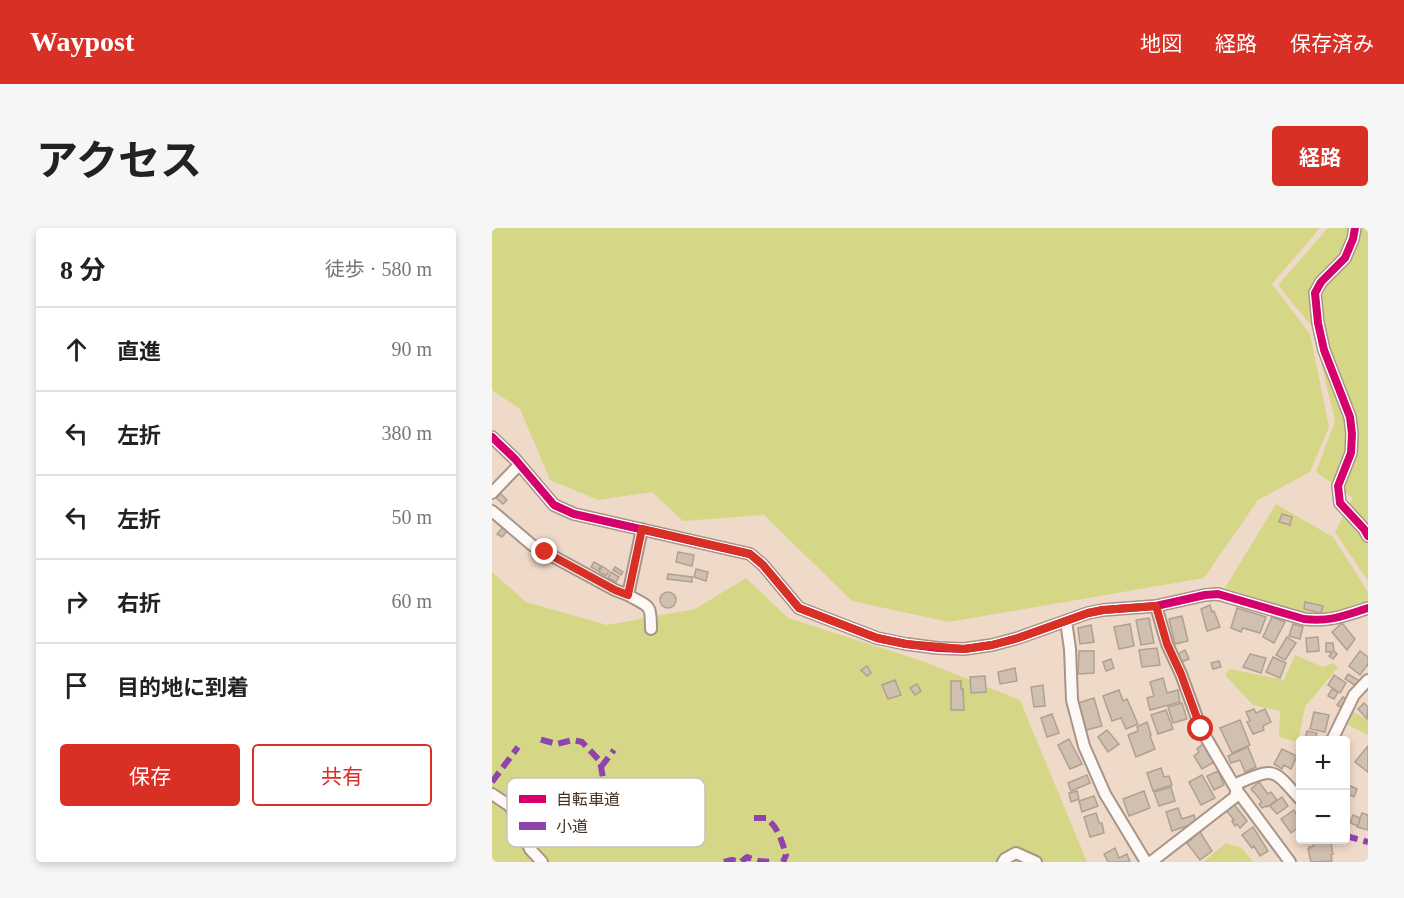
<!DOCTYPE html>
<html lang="ja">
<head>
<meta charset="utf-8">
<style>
  body { margin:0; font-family:"Times New Roman","Noto Sans JP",serif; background:#f6f6f6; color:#222 }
  .controls { position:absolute; right:18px; bottom:18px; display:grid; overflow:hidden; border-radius:6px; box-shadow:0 3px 9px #0003 }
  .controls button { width:54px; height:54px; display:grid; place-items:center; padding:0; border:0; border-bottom:2px solid #e0e0e0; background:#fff; color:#222; font:30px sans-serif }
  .stop { position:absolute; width:18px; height:18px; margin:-14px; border:4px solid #d93025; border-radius:50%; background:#fff }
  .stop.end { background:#d93025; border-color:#fff; box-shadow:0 2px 6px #0008 }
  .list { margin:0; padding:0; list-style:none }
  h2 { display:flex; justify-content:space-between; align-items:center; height:78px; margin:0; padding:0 24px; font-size:26px }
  h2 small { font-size:20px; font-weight:400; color:#767676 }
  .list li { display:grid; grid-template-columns:39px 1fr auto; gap:18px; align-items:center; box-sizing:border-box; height:84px; padding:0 24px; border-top:2px solid #e0e0e0 }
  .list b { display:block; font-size:22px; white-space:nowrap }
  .list em { font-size:20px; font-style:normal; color:#767676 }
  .actions { display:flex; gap:12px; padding:18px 24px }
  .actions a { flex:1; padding:14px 0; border:2px solid #d93025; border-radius:6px; text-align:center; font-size:21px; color:#d93025 }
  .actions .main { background:#d93025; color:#fff }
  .icon { flex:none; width:33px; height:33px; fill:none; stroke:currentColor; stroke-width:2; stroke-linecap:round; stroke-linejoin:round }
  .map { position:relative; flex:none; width:876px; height:634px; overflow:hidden; border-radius:6px }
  header { display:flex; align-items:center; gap:36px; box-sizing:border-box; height:84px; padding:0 30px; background:#d93025; color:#fff }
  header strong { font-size:28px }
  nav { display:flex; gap:33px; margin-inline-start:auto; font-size:21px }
  .intro { display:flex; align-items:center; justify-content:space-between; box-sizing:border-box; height:144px; padding:0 36px }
  h1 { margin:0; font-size:42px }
  .button { padding:15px 27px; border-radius:6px; background:#d93025; color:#fff; font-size:21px; font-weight:700 }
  main { display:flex; gap:36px; padding:0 36px }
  aside { flex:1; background:#fff; border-radius:6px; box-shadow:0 3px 9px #0003 }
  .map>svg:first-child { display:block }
  .green { fill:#d6d786 }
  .building { fill:#d0c0b0; stroke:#b0a090; stroke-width:1.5 }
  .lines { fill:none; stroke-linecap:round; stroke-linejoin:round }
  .street-casing { stroke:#a89588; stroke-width:14 }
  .street { stroke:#fdf9f7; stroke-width:10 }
  .quiet { stroke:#8e44ad; stroke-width:6; stroke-dasharray:12 6; stroke-linecap:butt }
  .cycleway-casing { stroke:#fff; stroke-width:11 }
  .cycleway { stroke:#d6006c; stroke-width:8 }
  .route { stroke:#d93025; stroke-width:8 }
  .key { fill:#fff; stroke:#c8c2bd; stroke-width:1.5 }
  .key-label { font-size:16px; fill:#463224 }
</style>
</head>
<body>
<header>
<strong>Waypost</strong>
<nav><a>地図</a><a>経路</a><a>保存済み</a></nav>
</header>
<div class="intro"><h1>アクセス</h1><a class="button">経路</a></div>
<main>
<aside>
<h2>8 分<small>徒歩 · 580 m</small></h2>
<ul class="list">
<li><svg class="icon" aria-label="ahead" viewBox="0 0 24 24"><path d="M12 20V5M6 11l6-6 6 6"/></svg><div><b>直進</b></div><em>90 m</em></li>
<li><svg class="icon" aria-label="left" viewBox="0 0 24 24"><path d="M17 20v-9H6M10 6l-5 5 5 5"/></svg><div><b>左折</b></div><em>380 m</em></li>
<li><svg class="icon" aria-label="left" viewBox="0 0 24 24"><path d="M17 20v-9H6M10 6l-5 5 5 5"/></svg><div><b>左折</b></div><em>50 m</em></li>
<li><svg class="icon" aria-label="right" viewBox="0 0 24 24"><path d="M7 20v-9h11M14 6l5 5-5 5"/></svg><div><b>右折</b></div><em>60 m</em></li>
<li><svg class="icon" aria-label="arrive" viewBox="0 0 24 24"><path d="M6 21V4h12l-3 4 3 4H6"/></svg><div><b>目的地に到着</b></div></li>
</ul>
<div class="actions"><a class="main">保存</a><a>共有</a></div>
</aside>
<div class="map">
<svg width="876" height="634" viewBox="0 0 876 634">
  <rect width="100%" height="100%" fill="#efd9c9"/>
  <!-- green -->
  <g class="green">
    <path d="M0,0H828L780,56L818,106L837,199L818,244L766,272L712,350L457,394L360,373L272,287L191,293L160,264L106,272L58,252L28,181L0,162Z"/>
    <path d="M836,0H876V353L843,304L861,270L824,244L843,193L821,100L786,57Z"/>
    <path d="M784,276L841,309L876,364V372L848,384L821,387L733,360Z"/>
    <path d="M0,344L34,374L115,397L203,381L254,350L296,390L433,434L528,472L595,634H0Z"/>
    <path d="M803,427L831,439L841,435L846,439L813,479L806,514L787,509L788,483L761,477L733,447L737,441L792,452Z"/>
    <path d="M861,484L876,492V507L856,497Z"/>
    <path d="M734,615L750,620L761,634H711Z"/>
  </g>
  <!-- building -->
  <g class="building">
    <path d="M9,266L15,272L11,276L4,270Z"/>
    <path d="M790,286L800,289L798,297L787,294Z"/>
    <path d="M13,297L17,301L10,309L5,306Z"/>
    <path d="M186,324L202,327L200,338L184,334Z"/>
    <path d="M102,334L109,338L106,343L99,339Z"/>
    <path d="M110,338L117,343L114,348L107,344Z"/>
    <path d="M123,339L131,344L129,347L121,342Z"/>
    <path d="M204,341L216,344L214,353L202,349Z"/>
    <path d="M119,344L127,349L124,354L116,350Z"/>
    <path d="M176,346L200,349V354L175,351Z"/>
    <circle cx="176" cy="372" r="8"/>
    <path d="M813,374L831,378L829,385L812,381Z"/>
    <path d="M718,377L720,384L722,383L728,399L715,403L709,381Z"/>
    <path d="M745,380L774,389L768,405L751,400L749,404L739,400Z"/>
    <path d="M690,388L696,413L683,416L677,391Z"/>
    <path d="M780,389L793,394L782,415L771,409Z"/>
    <path d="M657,390L662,415L649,417L644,392Z"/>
    <path d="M850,395L863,411L855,422L840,404Z"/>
    <path d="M638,396L642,418L627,421L622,399Z"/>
    <path d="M801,396L811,399L808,411L797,408Z"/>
    <path d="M599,397L602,414L588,416L586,400Z"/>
    <path d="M795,409L804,415L793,432L784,427Z"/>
    <path d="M826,409L827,423L815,424L814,410Z"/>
    <path d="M834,415H841L842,423L845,426L841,431L837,428L840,424H834Z"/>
    <path d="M665,420L668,437L650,439L647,422Z"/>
    <path d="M693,422L697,431L689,434L686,426Z"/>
    <path d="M587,423H602V445L586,446Z"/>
    <path d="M868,423L876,429V438L875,437L868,447L857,438Z"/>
    <path d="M758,426L774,430L769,445L751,439Z"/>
    <path d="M781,429L794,435L788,450L774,444Z"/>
    <path d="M619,431L622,440L614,443L611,434Z"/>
    <path d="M727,433L729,439L721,441L719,435Z"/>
    <path d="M375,438L379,445L375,448L369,442Z"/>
    <path d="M523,440L525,453L508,456L506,444Z"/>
    <path d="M856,446L869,454L866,459L853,451Z"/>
    <path d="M842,447L854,455L848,465L836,457Z"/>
    <path d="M493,448L494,464L479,465L478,449Z"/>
    <path d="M671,450L675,465L686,462L688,474L658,482L655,470L662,468L658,454Z"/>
    <path d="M403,452L409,467L396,471L390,457Z"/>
    <path d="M459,453H469V461H471L472,482H459Z"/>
    <path d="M425,456L429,463L423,467L418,460Z"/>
    <path d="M551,457L553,478L542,479L539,459Z"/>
    <path d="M840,461L846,464L842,471L836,468Z"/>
    <path d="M627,462L631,473L635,471L646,496L634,501L629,490L620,493L611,468Z"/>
    <path d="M851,469L857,472L850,480L845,477Z"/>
    <path d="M602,470L610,498L594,502L586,475Z"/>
    <path d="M690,475L695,491L681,495L676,479Z"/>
    <path d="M872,475L876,479L875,491L866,481Z"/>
    <path d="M762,481L764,485L773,481L779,494L771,498L772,502L761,506L755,494L758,493L754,484Z"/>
    <path d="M674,482L681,501L666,506L659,487Z"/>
    <path d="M822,484L837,487L833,504L818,501Z"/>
    <path d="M560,486L567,505L555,509L549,490Z"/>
    <path d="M748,492L758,517L740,525L728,500Z"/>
    <path d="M655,494L659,507L658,508L663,521L644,529L636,507L646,503L645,499Z"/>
    <path d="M615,502L627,516L616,524L606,509Z"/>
    <path d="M815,503L825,505L823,512H813Z"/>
    <path d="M577,511L590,536L578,541L566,517Z"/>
    <path d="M712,515L724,533L710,541L702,528L707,524L705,521Z"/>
    <path d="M876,518V544L863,534Z"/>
    <path d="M756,519L764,539L753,544L748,532L739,535L736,528Z"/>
    <path d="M790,521L805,528L799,541L792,537L790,541L782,536Z"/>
    <path d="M669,540L672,549L677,548L680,557L661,563L655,545Z"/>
    <path d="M726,543L732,557L722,562L715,548Z"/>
    <path d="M595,547L598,555L579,563L576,555Z"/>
    <path d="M710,547L723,570L709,577L697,554Z"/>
    <path d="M767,554L776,566L779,564L785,572L775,579L774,578L770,580L767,576L770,574L762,564H761L759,561Z"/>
    <path d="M854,556L865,561L862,569L854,565Z"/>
    <path d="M679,559L683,573L667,578L662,564Z"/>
    <path d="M585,563L587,571L579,574L577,565Z"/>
    <path d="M652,563L658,580L637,588L631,571Z"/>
    <path d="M602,568L606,578L590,584L587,573Z"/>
    <path d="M790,569L796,578L785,586L778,578Z"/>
    <path d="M741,575L755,593L748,600L745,596L743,598L740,593L742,592L734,582Z"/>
    <path d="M686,580L690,591L702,587L704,595L680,603L674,584Z"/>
    <path d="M802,582L808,594V598L799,605L789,591Z"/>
    <path d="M604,585L607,595H610L612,605L598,609L592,589Z"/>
    <path d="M870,585L876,587V602L865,599Z"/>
    <path d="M861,587L868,590L866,598L858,595Z"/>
    <path d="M761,599L776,623L768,628L762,618L760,620L750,607Z"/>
    <path d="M708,604L720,623L708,632L695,615Z"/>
    <path d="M835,612L836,615H839L841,626L839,627L840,633L819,634L816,621L818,620L817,619L822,618L821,615Z"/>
    <path d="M623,620L627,630L635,626L638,634H616L612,626Z"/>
  </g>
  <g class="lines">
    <defs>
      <g id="street">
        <path d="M863,0L861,11L853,30L829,54L823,65L826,95L832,122L858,189L860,206L859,225L846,258L848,275L872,301L876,308"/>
        <path d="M0,209L23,231L62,277L82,286L258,326L271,337L307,380L385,410L414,416L446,420L472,421L500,417L526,410L596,385L611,382L664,378L713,367L726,366L812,391C837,394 852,388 876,380"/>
        <path d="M0,265L27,237"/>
        <path d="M0,283L40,317L123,362L136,367"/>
        <path d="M150,301L136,367C158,380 159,375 159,401"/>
        <path d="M664,378L675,416L689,446L709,501L744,561L798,634"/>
        <path d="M574,393L578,421L580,472L592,518L613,566L654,634"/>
        <path d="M840,512L862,467L876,452"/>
        <path d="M0,566L18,578L38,621L50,634"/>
        <path d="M511,634L513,631L524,625L544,634"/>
        <path d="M659,634L743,569L746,555C784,539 781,541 808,571"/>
      </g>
    </defs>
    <!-- street casing -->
    <use href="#street" class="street-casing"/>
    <!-- street -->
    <use href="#street" class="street"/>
    <!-- quiet -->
    <g class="quiet">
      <path d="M109,539L122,522"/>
      <path d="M0,554L26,519"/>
      <path d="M18,578L47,572L87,575L98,571L111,550L108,533L90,514L81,512L65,516L47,511"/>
      <path d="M262,590H274C286,599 290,613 294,627L291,634"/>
      <path d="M854,608L876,614"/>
      <path d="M232,634L240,632L249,634L255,629L267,633L279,634"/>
    </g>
    <defs>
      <g id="cycleway">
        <path d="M863,0L861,11L853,30L829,54L823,65L826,95L832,122L858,189L860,206L859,225L846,258L848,275L872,301L876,308"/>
        <path d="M0,209L23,231L62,277L82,286L258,326L271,337L307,380L385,410L414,416L446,420L472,421L500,417L526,410L596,385L611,382L664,378L713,367L726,366L812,391C837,394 852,388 876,380"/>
      </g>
    </defs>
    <!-- cycleway casing -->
    <use href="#cycleway" class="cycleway-casing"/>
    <!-- cycleway -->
    <use href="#cycleway" class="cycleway"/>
  </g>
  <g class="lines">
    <!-- route -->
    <path class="route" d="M53,324L123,362L136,367L150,301L250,324L258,326L271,337L307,380L385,410L414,416L472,421L500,417L526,410L596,385L611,382L664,378L675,416L689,446L709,501"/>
  </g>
  <!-- legend -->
  <rect x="15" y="550" width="198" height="69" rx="9" class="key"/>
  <rect x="27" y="567" width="27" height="8" fill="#d6006c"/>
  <rect x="27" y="594" width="27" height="8" fill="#8e44ad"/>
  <g class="key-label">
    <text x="64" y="577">自転車道</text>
    <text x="64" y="604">小道</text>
  </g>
</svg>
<div class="controls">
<button>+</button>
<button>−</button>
</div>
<div class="stop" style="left:709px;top:501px"></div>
<div class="stop end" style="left:53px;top:324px"></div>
</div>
</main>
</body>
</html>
